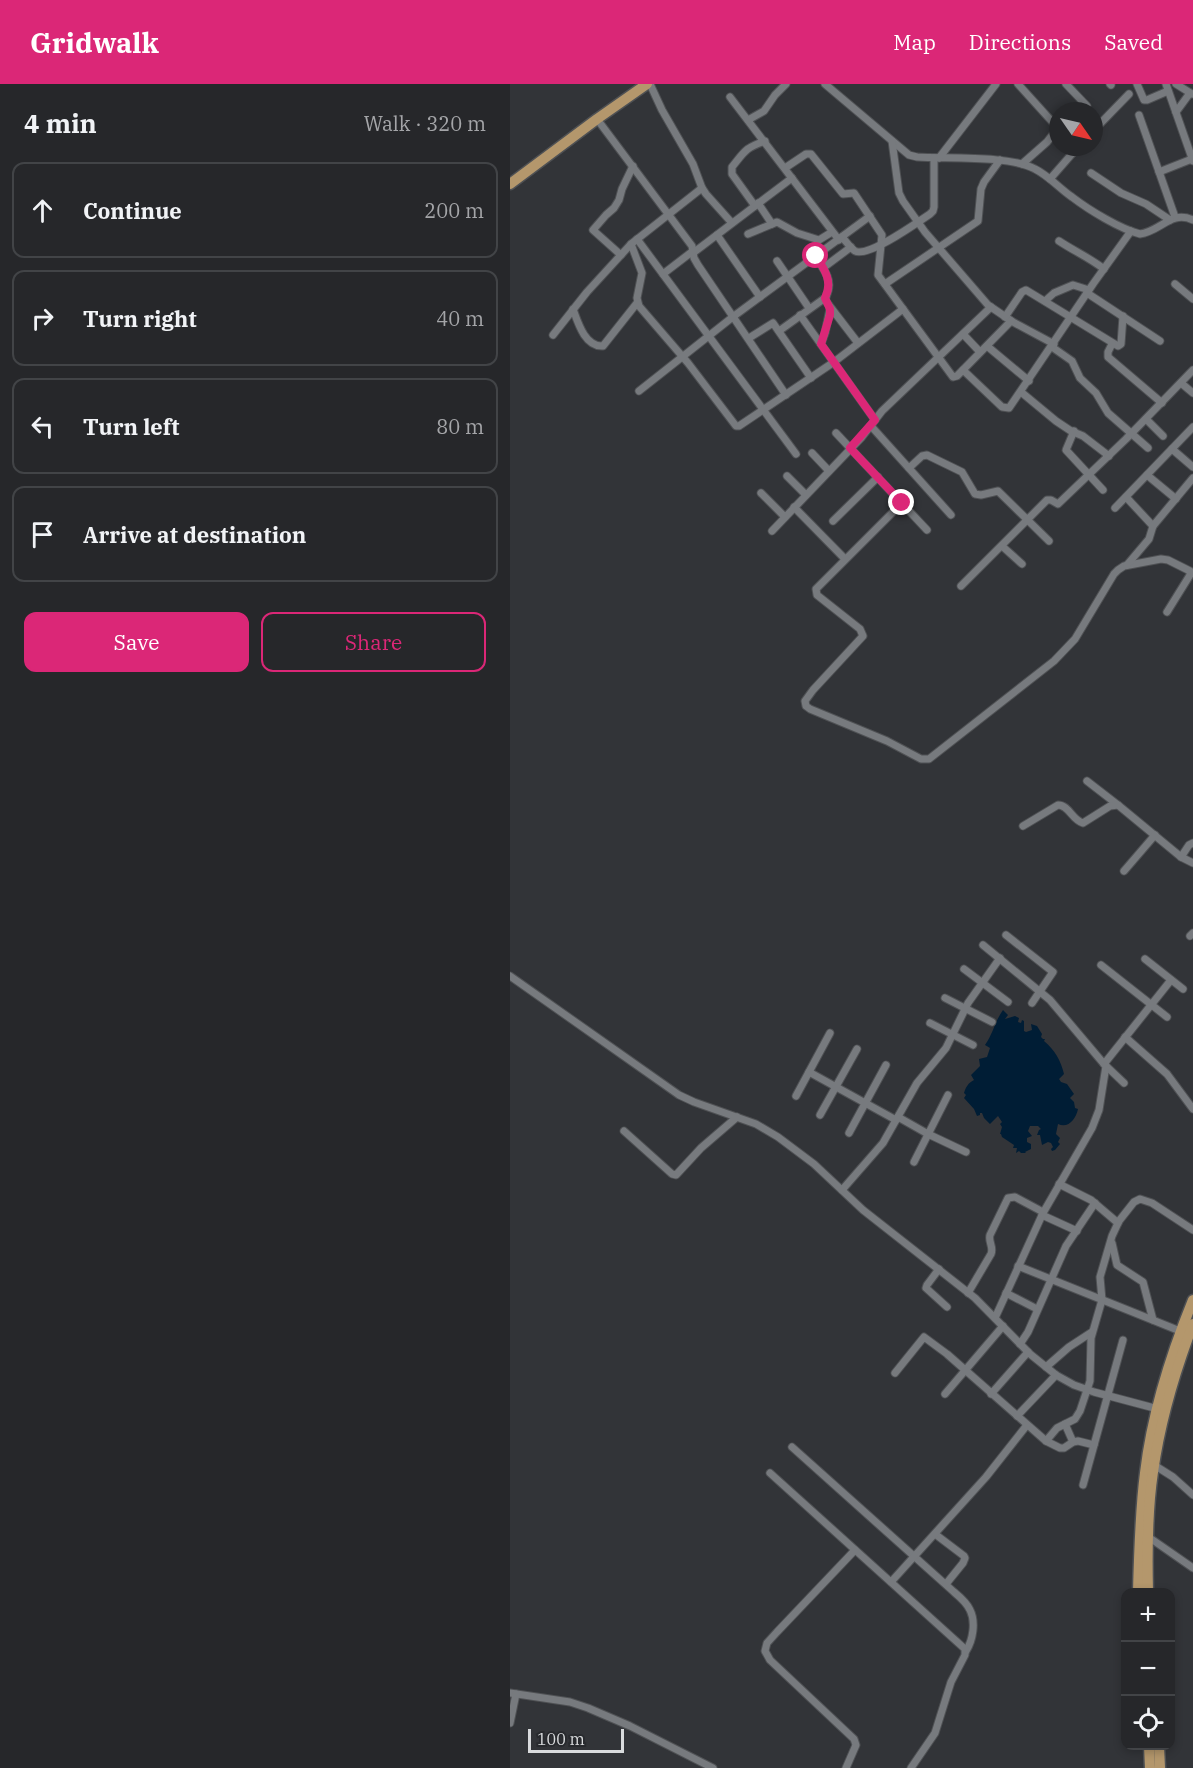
<!DOCTYPE html>
<html lang="en">
<head>
<meta charset="utf-8">
<style>
  body { margin:0; font-family:"IBM Plex Serif",serif; background:#2e2f32; color:#f1f3f6 }
  .controls { position:absolute; right:18px; bottom:18px; display:grid; overflow:hidden; border-radius:12px; box-shadow:0 3px 9px #0003 }
  .controls button { width:54px; height:54px; display:grid; place-items:center; padding:0; border:0; border-bottom:2px solid #424447; background:#26272a; color:#f1f3f6; font:30px sans-serif }
  .compass { position:absolute; left:539px; top:18px; width:54px; height:54px; border-radius:50%; background:#26272a; box-shadow:0 3px 9px #0003; rotate:124deg }
  .scale { position:absolute; left:18px; bottom:15px; width:96px; box-sizing:border-box; padding-left:6px; border:3px solid #d9dbdd; border-top:0; font-size:16px; line-height:21px; white-space:nowrap; color:#d9dbdd; -webkit-text-stroke:4px #282a2e; paint-order:stroke }
  .stop { position:absolute; width:18px; height:18px; margin:-14px; border:4px solid #db2777; border-radius:50%; background:#fff }
  .stop.end { background:#db2777; border-color:#fff; box-shadow:0 2px 6px #0008 }
  .list { margin:0; padding:0; list-style:none }
  h2 { display:flex; justify-content:space-between; align-items:center; height:78px; margin:0; padding:0 24px; font-size:26px }
  h2 small { font-size:20px; font-weight:400; color:#a4a5a8 }
  .list li { display:grid; grid-template-columns:39px 1fr auto; gap:18px; align-items:center; box-sizing:border-box; height:96px; margin:0 12px 12px; padding:0 12px; border:2px solid #424447; border-radius:12px }
  .list b { display:block; font-size:22px; white-space:nowrap }
  .list em { font-size:20px; font-style:normal; color:#a4a5a8 }
  .actions { display:flex; gap:12px; padding:18px 24px }
  .actions a { flex:1; padding:14px 0; border:2px solid #db2777; border-radius:12px; text-align:center; font-size:21px; color:#db2777 }
  .actions .main { background:#db2777; color:#fff }
  .icon { flex:none; width:33px; height:33px; fill:none; stroke:currentColor; stroke-width:2; stroke-linecap:round; stroke-linejoin:round }
  .map { position:relative; flex:none; width:683px; height:1684px; overflow:hidden }
  header { display:flex; align-items:center; gap:36px; box-sizing:border-box; height:84px; padding:0 30px; background:#db2777; color:#fff }
  header strong { font-size:28px }
  nav { display:flex; gap:33px; margin-inline-start:auto; font-size:21px }
  main { display:flex }
  aside { flex:1; background:#26272a }
  .map>svg:first-child { display:block }
  .water { fill:#001d35 }
  .lines { fill:none; stroke-linecap:round; stroke-linejoin:round }
  .minor-casing { stroke:#4f5154; stroke-width:9 }
  .primary-casing { stroke:#4f5154; stroke-width:13 }
  .minor { stroke:#777a7e; stroke-width:7 }
  .primary { stroke:#b4976c; stroke-width:10 }
  .route { stroke:#db2777; stroke-width:8 }
</style>
</head>
<body>
<header>
<strong>Gridwalk</strong>
<nav><a>Map</a><a>Directions</a><a>Saved</a></nav>
</header>
<main>
<aside>
<h2>4 min<small>Walk · 320 m</small></h2>
<ul class="list">
<li><svg class="icon" aria-label="ahead" viewBox="0 0 24 24"><path d="M12 20V5M6 11l6-6 6 6"/></svg><div><b>Continue</b></div><em>200 m</em></li>
<li><svg class="icon" aria-label="right" viewBox="0 0 24 24"><path d="M7 20v-9h11M14 6l5 5-5 5"/></svg><div><b>Turn right</b></div><em>40 m</em></li>
<li><svg class="icon" aria-label="left" viewBox="0 0 24 24"><path d="M17 20v-9H6M10 6l-5 5 5 5"/></svg><div><b>Turn left</b></div><em>80 m</em></li>
<li><svg class="icon" aria-label="arrive" viewBox="0 0 24 24"><path d="M6 21V4h12l-3 4 3 4H6"/></svg><div><b>Arrive at destination</b></div></li>
</ul>
<div class="actions"><a class="main">Save</a><a>Share</a></div>
</aside>
<div class="map">
<svg width="683" height="1684" viewBox="0 0 683 1684">
  <rect width="100%" height="100%" fill="#323438"/>
  <!-- water -->
  <path class="water" d="M493,926L498,931L495,935L505,932L509,934L508,938L511,939L512,936L514,937V947L516,948L522,946L521,940L527,942L532,950L531,953L533,955H535L534,957C545,966 551,977 554,990L549,995L551,998L557,1000L564,1010L560,1014L564,1018L565,1024L568,1025C566,1035 558,1045 548,1040L546,1050L550,1054L548,1058L550,1060L545,1066L542,1067L541,1065L543,1063L541,1059L538,1058L532,1061L530,1051H527L529,1046L531,1045L528,1042H520L518,1047L522,1052L517,1054V1058L521,1060V1065L515,1068L516,1069H511L509,1067L506,1069L507,1064H503L504,1061L492,1053L491,1050H490L492,1043L490,1040L492,1038L488,1032L480,1040L474,1034L472,1029H470V1031L467,1032L464,1025L454,1014L456,1011L454,1009C456,1003 458,999 464,996L461,991L470,982L469,975L477,973L480,964L475,961C483,950 485,937 493,926Z"/>
  <g class="lines">
    <defs>
      <g id="minor">
        <path d="M140,0L152,26L183,80L192,104L196,110L222,139"/>
        <path d="M315,0L399,71L407,73C437,75 500,71 525,85C539,92 549,104 562,113C579,126 610,145 630,150C651,147 661,126 683,136"/>
        <path d="M508,0L546,42L547,45L537,58L512,80"/>
        <path d="M556,0L577,22"/>
        <path d="M600,0L601,1"/>
        <path d="M627,0L634,16H637L658,7"/>
        <path d="M656,0L683,77"/>
        <path d="M666,0L682,10"/>
        <path d="M220,13L329,156"/>
        <path d="M666,28L680,9"/>
        <path d="M629,31L665,133"/>
        <path d="M87,35L182,162L184,174L188,181L276,311"/>
        <path d="M238,36L254,27L265,11L276,0"/>
        <path d="M584,46L619,10"/>
        <path d="M382,57L389,109L393,117L415,148L478,221L503,238L544,260"/>
        <path d="M429,74L486,0"/>
        <path d="M275,84L296,70H301L333,110L344,109L372,151L368,191L443,293L447,292L501,237"/>
        <path d="M649,88L682,75"/>
        <path d="M581,89L611,109L636,120L660,136"/>
        <path d="M540,95L568,63"/>
        <path d="M248,119L262,140"/>
        <path d="M245,122L222,90V83C235,67 235,64 255,57"/>
        <path d="M238,150L267,138L287,149L309,156L322,148"/>
        <path d="M207,151L250,213"/>
        <path d="M332,153C336,157 340,164 345,167C358,174 408,138 420,130L423,127L424,123V74"/>
        <path d="M127,155L286,370"/>
        <path d="M549,157C564,167 580,174 594,185"/>
        <path d="M121,160L132,189L127,214L129,222L178,279L226,342H229L324,278L393,225"/>
        <path d="M183,169L282,94"/>
        <path d="M111,171L83,146L96,131L104,124L109,116L112,105L123,82"/>
        <path d="M306,173C312,183 322,194 318,207C317,210 316,213 315,216L348,259"/>
        <path d="M267,177L299,224"/>
        <path d="M313,184L341,163"/>
        <path d="M153,190L183,167"/>
        <path d="M375,200L468,137L471,105L474,98L490,76"/>
        <path d="M665,200L683,215"/>
        <path d="M577,209L650,257"/>
        <path d="M535,217L544,209L563,201L579,206"/>
        <path d="M63,225C68,239 75,263 93,262L127,219"/>
        <path d="M290,231L365,336"/>
        <path d="M495,233L512,208L516,206L608,262L611,260L613,232"/>
        <path d="M269,247L315,214"/>
        <path d="M453,250L470,268"/>
        <path d="M43,251L77,208L121,160L192,104"/>
        <path d="M239,254L263,239L301,294"/>
        <path d="M311,260L315,249L320,225"/>
        <path d="M602,260L598,268V273L652,319"/>
        <path d="M477,262L519,297"/>
        <path d="M542,263L562,277L570,294L586,309L598,329L638,364"/>
        <path d="M453,286L492,323L499,324L583,200L621,147"/>
        <path d="M671,299L683,309"/>
        <path d="M129,307L224,232L360,132"/>
        <path d="M511,308L546,337L561,347L573,352L599,372"/>
        <path d="M636,335L653,352"/>
        <path d="M361,342L441,431"/>
        <path d="M564,347L556,366L593,406"/>
        <path d="M326,349L417,446"/>
        <path d="M662,365L683,383"/>
        <path d="M302,369L319,387"/>
        <path d="M399,384L412,372L417,371L452,388L465,410L471,411L488,407L539,457"/>
        <path d="M637,391L666,415"/>
        <path d="M277,392L296,411"/>
        <path d="M251,409L275,433"/>
        <path d="M616,413L643,442"/>
        <path d="M392,419L306,505L307,511L350,545L353,552L303,606L295,617L296,622L300,625L377,657L411,675H419L544,577L565,555L604,490L608,486L614,482L651,475L658,476L680,487V491L657,528"/>
        <path d="M284,423L335,475"/>
        <path d="M605,424L683,343"/>
        <path d="M323,437L368,393"/>
        <path d="M262,447L351,354L372,327L481,223"/>
        <path d="M492,462L512,480"/>
        <path d="M617,481L639,455L643,442L683,394"/>
        <path d="M451,502L537,416H541L548,420L616,355L683,286"/>
        <path d="M577,697L608,721"/>
        <path d="M513,742L548,721C559,721 562,736 573,739L600,722L608,721L671,773L683,779"/>
        <path d="M671,773L679,761L683,759"/>
        <path d="M614,787L645,751"/>
        <path d="M496,851L543,888L522,919"/>
        <path d="M680,852L683,849"/>
        <path d="M473,861L540,916L594,980L614,999"/>
        <path d="M635,875L673,905"/>
        <path d="M591,881L657,933"/>
        <path d="M454,885L498,918"/>
        <path d="M0,892L169,1011L184,1018L246,1040L268,1053L304,1080L353,1126L465,1214L520,1270L546,1291L564,1301L584,1308L648,1325"/>
        <path d="M435,914L482,938"/>
        <path d="M420,939L463,961"/>
        <path d="M615,953L657,990L683,1025"/>
        <path d="M594,980L661,896"/>
        <path d="M299,988L386,1036"/>
        <path d="M286,1012L320,949"/>
        <path d="M310,1031L347,965"/>
        <path d="M388,1033L418,1050L456,1068"/>
        <path d="M114,1047L162,1090L166,1091L191,1064L227,1033"/>
        <path d="M339,1049L376,981"/>
        <path d="M404,1078L438,1011"/>
        <path d="M549,1100L581,1116L608,1139"/>
        <path d="M332,1106L373,1059L407,999L436,964L458,919L490,874"/>
        <path d="M532,1131L567,1147"/>
        <path d="M602,1159L607,1181L633,1198L643,1236"/>
        <path d="M508,1182L670,1247"/>
        <path d="M429,1185L417,1201L416,1204L437,1223"/>
        <path d="M458,1209L481,1170C484,1163 478,1158 480,1151L498,1114L505,1113L533,1128"/>
        <path d="M496,1209L527,1225"/>
        <path d="M485,1234L533,1129L582,1044L589,1026L596,982"/>
        <path d="M510,1260L518,1248L556,1162L585,1119"/>
        <path d="M536,1283L559,1263L582,1248"/>
        <path d="M385,1289L414,1253L437,1270L536,1357L550,1364H554L563,1358L568,1357L584,1361"/>
        <path d="M435,1310L493,1242"/>
        <path d="M481,1310L518,1268"/>
        <path d="M507,1332L546,1291"/>
        <path d="M555,1340L563,1358"/>
        <path d="M536,1357L547,1344L565,1335L570,1327L580,1297L581,1254L592,1216L590,1193L602,1152L609,1137L624,1118L630,1115L642,1119L683,1146"/>
        <path d="M282,1363L444,1508C450,1513 457,1519 460,1526C466,1538 463,1556 456,1567"/>
        <path d="M644,1381L663,1393L683,1411"/>
        <path d="M260,1389L455,1565V1571L441,1598L425,1649L401,1684"/>
        <path d="M573,1401L613,1256"/>
        <path d="M425,1450L454,1472L455,1474L453,1479L436,1500"/>
        <path d="M637,1452L683,1484"/>
        <path d="M381,1498L476,1393L517,1341"/>
        <path d="M0,1609L60,1618L78,1624L120,1642L203,1684"/>
        <path d="M0,1639L6,1610"/>
        <path d="M336,1684L346,1661L344,1655L260,1576L255,1567L257,1559L267,1548L345,1466"/>
      </g>
      <g id="primary">
        <path d="M0,100L87,35L137,0"/>
        <path d="M628,1508C629,1469 630,1428 635,1389C642,1330 661,1270 683,1216"/>
        <path d="M638,1508C637,1468 637,1428 643,1388C650,1338 665,1287 683,1240"/>
        <path d="M639,1662L640,1684"/>
        <path d="M649,1662L650,1684"/>
      </g>
    </defs>
    <!-- minor casing -->
    <use href="#minor" class="minor-casing"/>
    <!-- primary casing -->
    <use href="#primary" class="primary-casing"/>
    <!-- minor -->
    <use href="#minor" class="minor"/>
    <!-- primary -->
    <use href="#primary" class="primary"/>
  </g>
  <g class="lines">
    <!-- route -->
    <path class="route" d="M306,172C315,186 323,198 315,214L320,225V231L311,260L365,336L340,364L392,419"/>
  </g>
</svg>
<div class="controls">
<button>+</button>
<button>−</button>
<button><svg class="icon" aria-label="locate" viewBox="0 0 24 24"><circle cx="12" cy="12" r="6"/><path d="M12 2v4M12 18v4M2 12h4M18 12h4"/></svg></button>
</div>
<svg class="compass" viewBox="-18 -18 36 36"><path d="M0-13l5 13h-10z" fill="#e53935"/><path d="M0 13l5-13h-10z" fill="#a4a5a8"/></svg>
<div class="scale">100 m</div>
<div class="stop" style="left:306px;top:172px"></div>
<div class="stop end" style="left:392px;top:419px"></div>
</div>
</main>
</body>
</html>
